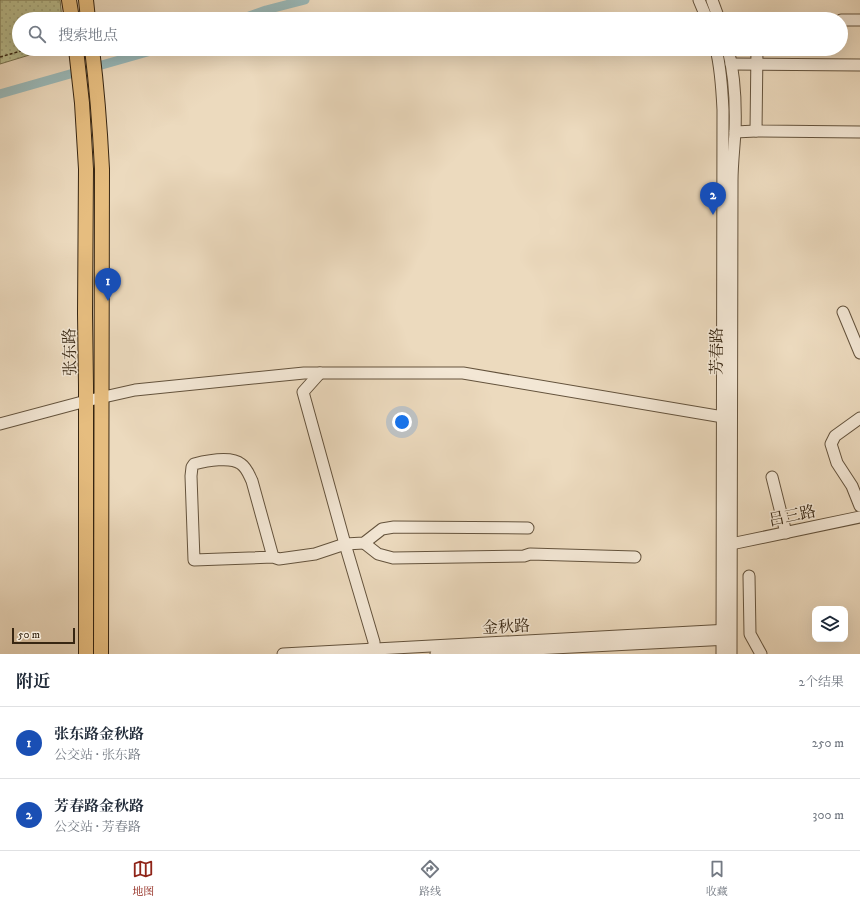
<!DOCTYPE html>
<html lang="zh">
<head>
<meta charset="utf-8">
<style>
  body { margin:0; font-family:"IM FELL DW Pica","Noto Serif SC",serif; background:#f2f2f3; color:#1f2937 }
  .controls { position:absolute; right:12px; bottom:12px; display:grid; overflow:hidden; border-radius:8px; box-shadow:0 4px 16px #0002 }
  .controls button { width:36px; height:36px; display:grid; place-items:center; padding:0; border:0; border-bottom:1px solid #e0e1e3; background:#fff; color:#1f2937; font:20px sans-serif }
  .scale { position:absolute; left:12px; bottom:10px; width:63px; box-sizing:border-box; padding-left:4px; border:2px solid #372612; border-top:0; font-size:11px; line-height:14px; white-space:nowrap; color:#372612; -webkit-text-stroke:3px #f3e7d5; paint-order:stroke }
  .you { position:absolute; left:402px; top:422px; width:14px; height:14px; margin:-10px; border:3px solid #fff; border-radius:50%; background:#1a73e8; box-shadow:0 0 0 6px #1a73e833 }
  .badge { display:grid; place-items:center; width:26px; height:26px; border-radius:50%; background:#8f2418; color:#fff; font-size:13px; font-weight:700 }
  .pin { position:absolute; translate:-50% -33px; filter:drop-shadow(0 1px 2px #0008) }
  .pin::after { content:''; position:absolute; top:21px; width:14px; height:12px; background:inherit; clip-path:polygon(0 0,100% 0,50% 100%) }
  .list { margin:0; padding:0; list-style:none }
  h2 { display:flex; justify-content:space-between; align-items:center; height:52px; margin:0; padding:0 16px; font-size:17px }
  h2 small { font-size:13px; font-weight:400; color:#747a83 }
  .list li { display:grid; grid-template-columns:26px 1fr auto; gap:12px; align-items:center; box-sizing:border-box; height:72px; padding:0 16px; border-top:1px solid #e0e1e3 }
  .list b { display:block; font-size:15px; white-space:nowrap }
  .list p { margin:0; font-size:13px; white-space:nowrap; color:#747a83 }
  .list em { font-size:13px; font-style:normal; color:#747a83 }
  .icon { flex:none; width:22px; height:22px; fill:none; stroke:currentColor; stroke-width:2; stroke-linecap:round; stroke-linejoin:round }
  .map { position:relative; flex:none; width:860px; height:654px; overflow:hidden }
  .search { position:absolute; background:#fff; box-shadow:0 4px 16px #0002; left:12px; right:12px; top:12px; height:44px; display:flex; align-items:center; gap:10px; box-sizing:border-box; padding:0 14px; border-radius:22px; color:#747a83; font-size:15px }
  .sheet { height:196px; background:#fff }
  nav { display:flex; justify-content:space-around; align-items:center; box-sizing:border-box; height:56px; border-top:1px solid #e0e1e3; background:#fff; font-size:11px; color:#747a83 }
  nav a { display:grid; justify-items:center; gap:2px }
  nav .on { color:#8f2418 }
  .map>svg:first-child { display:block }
  .grass { fill:url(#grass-dots); stroke:#787250 }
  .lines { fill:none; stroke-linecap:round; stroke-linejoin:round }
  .canal { stroke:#9ab9b9; stroke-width:9 }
  .minor-casing { stroke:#64533d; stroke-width:13 }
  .major-casing { stroke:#372612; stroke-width:16 }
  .path { stroke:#372612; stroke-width:1.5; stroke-dasharray:3 2; stroke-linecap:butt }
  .minor { stroke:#f3e7d5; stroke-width:11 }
  .major { stroke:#e6bd7f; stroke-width:14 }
  .labels { text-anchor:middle; stroke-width:3; stroke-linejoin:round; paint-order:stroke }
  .street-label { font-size:16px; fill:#372612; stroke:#f3e7d5 }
</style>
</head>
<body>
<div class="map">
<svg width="860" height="654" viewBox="0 0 860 654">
  <defs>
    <pattern id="grass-dots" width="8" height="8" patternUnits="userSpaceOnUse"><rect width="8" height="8" fill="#babe8f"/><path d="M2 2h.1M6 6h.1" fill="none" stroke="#a0a37a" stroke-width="1.8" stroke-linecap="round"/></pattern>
  </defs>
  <rect width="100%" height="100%" fill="#ecdabe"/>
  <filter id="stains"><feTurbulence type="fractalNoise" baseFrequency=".005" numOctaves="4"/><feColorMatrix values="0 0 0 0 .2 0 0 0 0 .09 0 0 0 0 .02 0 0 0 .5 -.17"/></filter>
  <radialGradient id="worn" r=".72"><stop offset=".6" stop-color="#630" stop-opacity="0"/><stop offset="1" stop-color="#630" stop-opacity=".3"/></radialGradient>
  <!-- grass -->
  <path class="grass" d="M0,0H60L62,19H19V49H49L0,64Z"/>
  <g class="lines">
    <!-- canal -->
    <g class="canal">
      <path d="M241,19L266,10L305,0"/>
      <path d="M0,94L158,49"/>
    </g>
    <defs>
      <g id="minor">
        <path d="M699,0L707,19"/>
        <path d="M712,0L719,19"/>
        <path d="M757,19H772"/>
        <path d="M841,20H860"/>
        <path d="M716,49C721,69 722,89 723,110L722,654"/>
        <path d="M728,49C735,76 736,104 735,132C734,148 732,165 732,181L731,654"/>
        <path d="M757,49L756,131L860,132"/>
        <path d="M731,64L860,65"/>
        <path d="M735,132L756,131"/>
        <path d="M843,312L860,353"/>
        <path d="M320,373L303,392L345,544L374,642V649"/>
        <path d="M860,418L835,436L831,444L837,463L852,486L860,506"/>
        <path d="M0,424L86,401L135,390L304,373H463L723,417"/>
        <path d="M772,477L786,533"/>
        <path d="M364,543L378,554L393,558L524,556L530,554L635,557"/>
        <path d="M731,544L860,517"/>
        <path d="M273,557L194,560L191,476L192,467L194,464C206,461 231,456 241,464C247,468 249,475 252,481L273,557L279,559L315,554L345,544L364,543L382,529L394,527L528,528"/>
        <path d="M749,576L750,634L761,654"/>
        <path d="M283,654L729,630"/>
        <path d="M436,654L729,639"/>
      </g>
      <g id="major">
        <path d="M69,0L72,19"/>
        <path d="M86,0L88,19"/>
        <path d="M76,49L82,103L86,169L85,314L86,386V654"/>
        <path d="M92,49C97,89 100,129 102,169L101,654"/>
      </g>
    </defs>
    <!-- minor casing -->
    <use href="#minor" class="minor-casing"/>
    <!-- major casing -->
    <use href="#major" class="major-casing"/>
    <!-- path -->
    <path class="path" d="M0,57L28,49"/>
    <!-- minor -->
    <use href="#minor" class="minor"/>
    <!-- major -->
    <use href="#major" class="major"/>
  </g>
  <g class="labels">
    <!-- street labels -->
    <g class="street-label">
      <text transform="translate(716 351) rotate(-90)" y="6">芳春路</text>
      <text transform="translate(69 352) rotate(-91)" y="6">张东路</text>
      <text transform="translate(792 515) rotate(-12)" y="6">吕三路</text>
      <text transform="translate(506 626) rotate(-3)" y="6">金秋路</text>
    </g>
  </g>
  <rect width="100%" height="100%" filter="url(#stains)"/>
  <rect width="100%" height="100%" fill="url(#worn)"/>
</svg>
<div class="controls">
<button><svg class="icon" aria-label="layers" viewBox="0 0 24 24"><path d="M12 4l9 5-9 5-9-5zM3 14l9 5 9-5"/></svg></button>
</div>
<div class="scale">50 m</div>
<div class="you"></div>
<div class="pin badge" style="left:108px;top:301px;background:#1a4fb4">1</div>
<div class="pin badge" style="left:713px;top:215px;background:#1a4fb4">2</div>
<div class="search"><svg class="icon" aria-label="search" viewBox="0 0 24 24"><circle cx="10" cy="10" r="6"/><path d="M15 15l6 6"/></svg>搜索地点</div>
</div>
<section class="sheet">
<h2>附近<small>2个结果</small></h2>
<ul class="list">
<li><span class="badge" style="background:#1a4fb4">1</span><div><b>张东路金秋路</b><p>公交站 · 张东路</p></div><em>250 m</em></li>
<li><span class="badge" style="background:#1a4fb4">2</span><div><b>芳春路金秋路</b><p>公交站 · 芳春路</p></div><em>300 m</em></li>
</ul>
</section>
<nav>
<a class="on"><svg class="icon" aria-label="map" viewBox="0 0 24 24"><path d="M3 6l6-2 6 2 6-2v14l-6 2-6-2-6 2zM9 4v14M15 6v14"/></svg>地图</a>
<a><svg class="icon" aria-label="directions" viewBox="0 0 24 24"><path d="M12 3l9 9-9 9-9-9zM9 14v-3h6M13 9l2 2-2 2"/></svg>路线</a>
<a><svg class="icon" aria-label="saved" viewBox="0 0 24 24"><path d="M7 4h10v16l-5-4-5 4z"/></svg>收藏</a>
</nav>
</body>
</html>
